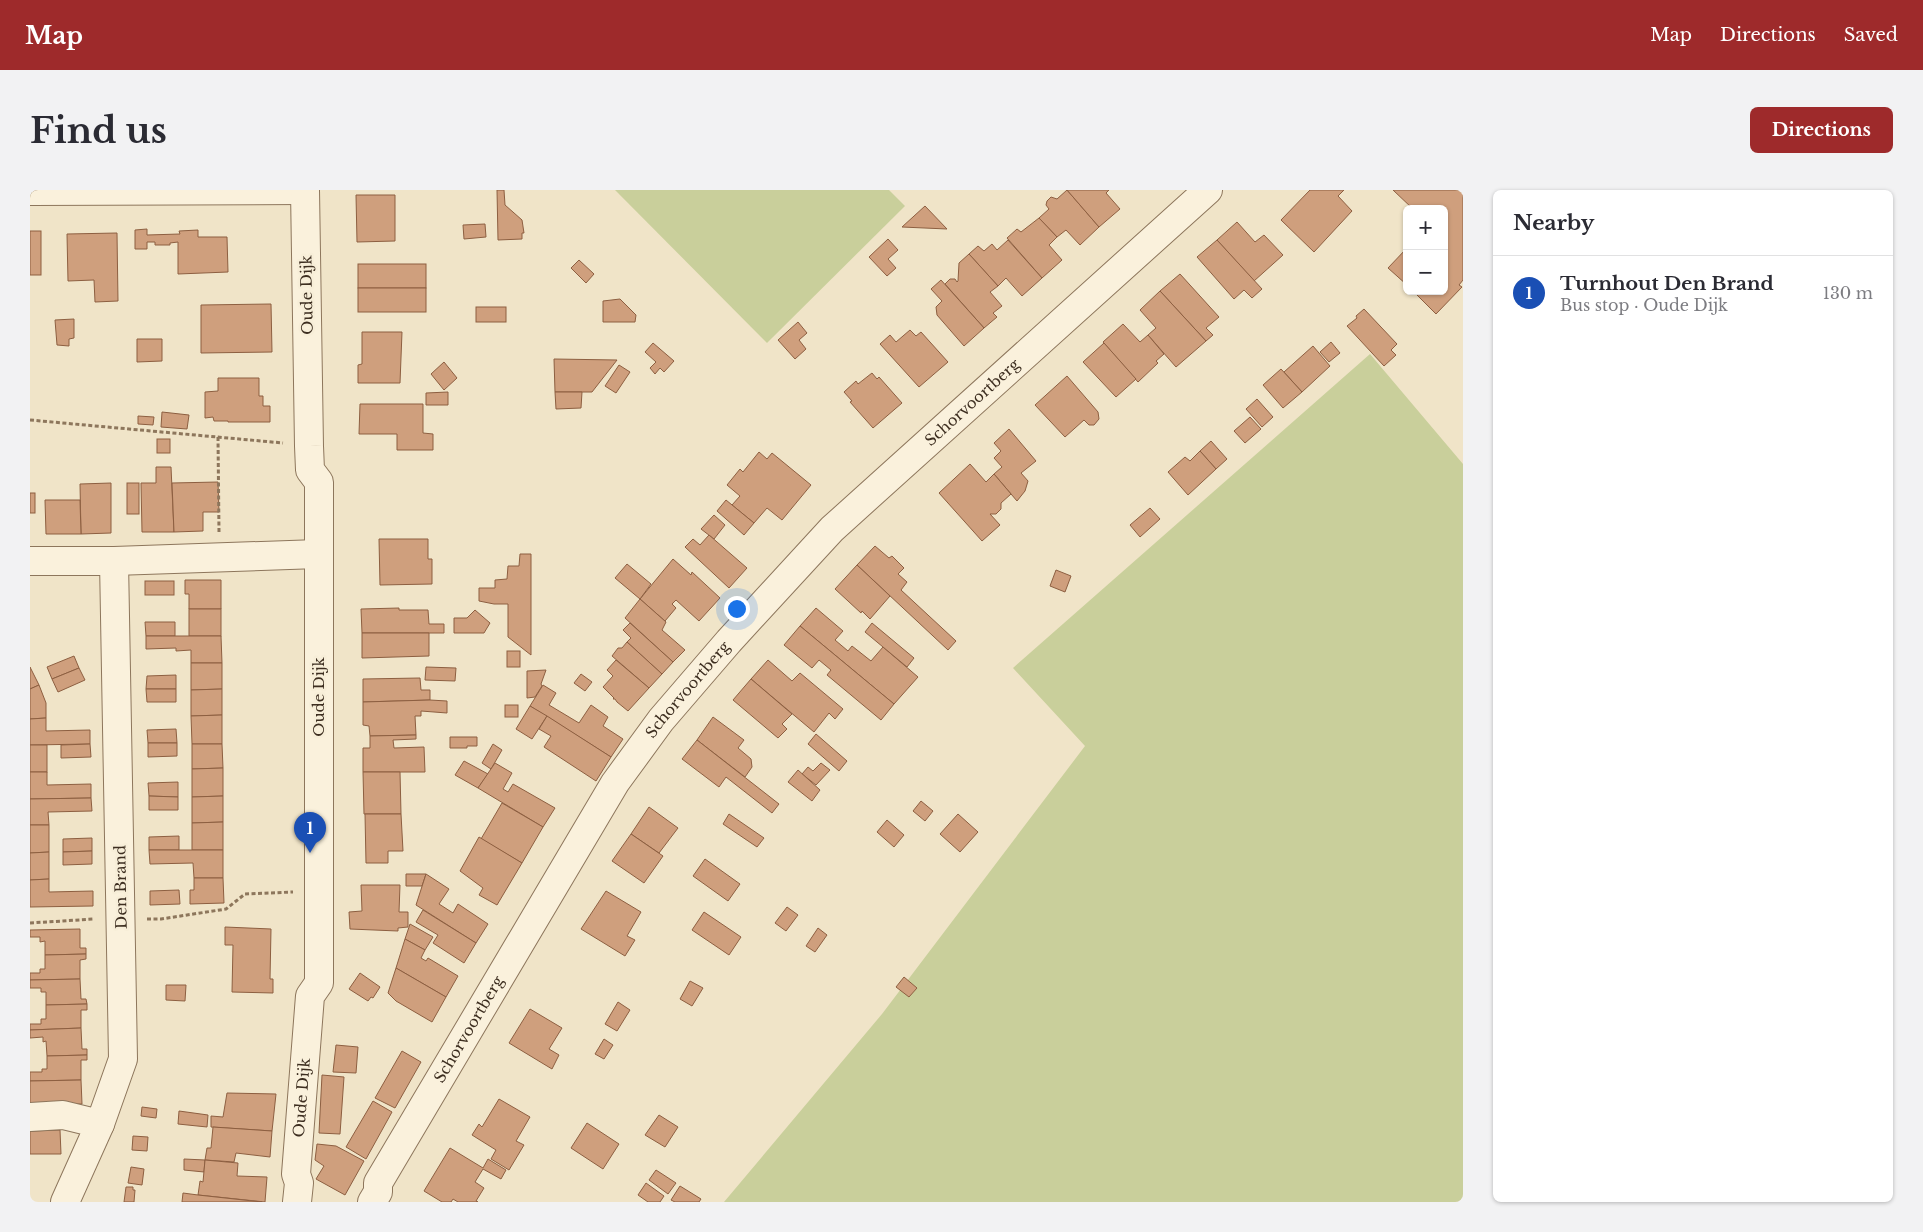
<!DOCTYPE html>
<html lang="en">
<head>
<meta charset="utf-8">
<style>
  body { margin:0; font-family:"Libre Baskerville",serif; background:#f2f2f3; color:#2b2b33 }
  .controls { position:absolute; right:15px; top:15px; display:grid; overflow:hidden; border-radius:8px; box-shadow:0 1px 4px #0004 }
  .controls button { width:45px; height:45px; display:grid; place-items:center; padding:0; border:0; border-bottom:1px solid #e1e1e2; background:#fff; color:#2b2b33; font:25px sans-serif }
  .you { position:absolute; left:706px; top:418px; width:18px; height:18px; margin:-12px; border:4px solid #fff; border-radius:50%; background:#1a73e8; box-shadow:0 0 0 8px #1a73e833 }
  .badge { display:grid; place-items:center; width:32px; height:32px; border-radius:50%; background:#9e2a2b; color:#fff; font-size:16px; font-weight:700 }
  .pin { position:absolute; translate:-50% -41px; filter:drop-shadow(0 1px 2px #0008) }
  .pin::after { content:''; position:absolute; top:26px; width:18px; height:15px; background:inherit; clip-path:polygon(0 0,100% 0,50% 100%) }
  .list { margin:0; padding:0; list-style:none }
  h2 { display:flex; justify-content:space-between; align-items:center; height:65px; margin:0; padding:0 20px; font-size:21px }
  h2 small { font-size:16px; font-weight:400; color:#7c7c81 }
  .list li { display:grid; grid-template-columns:32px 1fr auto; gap:15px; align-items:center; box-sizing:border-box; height:75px; padding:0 20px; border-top:1px solid #e1e1e2 }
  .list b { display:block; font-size:19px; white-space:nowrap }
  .list p { margin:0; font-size:16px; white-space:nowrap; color:#7c7c81 }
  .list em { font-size:16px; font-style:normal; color:#7c7c81 }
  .map { position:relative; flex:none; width:1433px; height:1012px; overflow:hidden; border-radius:8px }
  header { display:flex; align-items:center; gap:30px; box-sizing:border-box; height:70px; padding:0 25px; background:#9e2a2b; color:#fff }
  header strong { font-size:24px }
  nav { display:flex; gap:28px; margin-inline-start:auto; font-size:18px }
  .intro { display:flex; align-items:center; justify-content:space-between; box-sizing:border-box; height:120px; padding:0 30px }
  h1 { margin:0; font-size:35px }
  .button { padding:12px 22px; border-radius:8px; background:#9e2a2b; color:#fff; font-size:18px; font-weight:700 }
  main { display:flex; gap:30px; padding:0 30px }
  aside { flex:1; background:#fff; border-radius:8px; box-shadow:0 1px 4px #0004 }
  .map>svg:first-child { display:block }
  .green { fill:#c9cf9b }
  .building { fill:#cf9f7d; stroke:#8d5f41 }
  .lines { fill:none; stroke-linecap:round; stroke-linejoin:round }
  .minor-casing { stroke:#8d765c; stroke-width:30 }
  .path { stroke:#8d765c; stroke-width:3; stroke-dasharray:4 2.5; stroke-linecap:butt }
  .minor { stroke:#faf1dc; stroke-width:28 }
  .labels { text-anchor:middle; stroke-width:5; stroke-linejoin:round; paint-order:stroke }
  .street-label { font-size:15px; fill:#3d2e20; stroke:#f7eed8 }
</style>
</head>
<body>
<header>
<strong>Map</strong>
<nav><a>Map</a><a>Directions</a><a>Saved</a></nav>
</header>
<div class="intro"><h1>Find us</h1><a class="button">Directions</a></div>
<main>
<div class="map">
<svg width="1433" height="1012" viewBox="0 0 1433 1012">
  <rect width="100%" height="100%" fill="#f0e4c8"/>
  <!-- green -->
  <g class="green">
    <path d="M585,0H859L875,16L737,153Z"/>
    <path d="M1340,164L1433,274V1012H694L852,824L1055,556L983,478Z"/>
  </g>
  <!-- building -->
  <g class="building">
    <path d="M467,0H474L475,15L492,30L494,43H492V49L468,50Z"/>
    <path d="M1037,0L1069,37L1050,55L1036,40L1027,47L1009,28L1019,19L1016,15L1017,11L1021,7L1027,9Z"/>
    <path d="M1037,0H1079L1076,3L1090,19L1069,37Z"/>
    <path d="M1280,0H1314L1308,6L1322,21L1284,62L1251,30Z"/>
    <path d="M1363,0H1433V90L1429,95L1432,97L1406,124L1383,101H1414V19H1383Z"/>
    <path d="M326,5H365V51L327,52Z"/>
    <path d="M895,16L917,39L872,37Z"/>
    <path d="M1009,28L1027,47L1019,55L1032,70L1012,88L977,48L987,39L991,42Z"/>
    <path d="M1207,32L1225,52L1234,45L1253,65L1224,91L1187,50Z"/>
    <path d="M455,34L456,47L434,49L433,35Z"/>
    <path d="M117,39V45L150,44L149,41L168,40V47H197L198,82L148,84V52L140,53V55H125V52H117V59H105V40Z"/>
    <rect x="0" y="41" width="11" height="44"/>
    <path d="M87,43L88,111L65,112L64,90L38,91L37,44Z"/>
    <path d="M858,49L868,60L858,69L866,78L857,86L839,67Z"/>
    <path d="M978,50L1012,88L992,106L976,88L968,96L939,64L948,56L954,61L962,54L967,60Z"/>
    <path d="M1187,50L1232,99L1222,108L1214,100L1204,109L1167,67Z"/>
    <path d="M1377,58V95L1358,78Z"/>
    <path d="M939,64L968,96L960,102L972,116L963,123L967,127L954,138L915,94L920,89H925L927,92L928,91L929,73Z"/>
    <path d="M549,70L564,84L556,93L541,78Z"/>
    <rect x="328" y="74" width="68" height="24"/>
    <path d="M1150,84L1189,127L1176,138L1183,145L1176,151L1130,101Z"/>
    <path d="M911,90L954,138L934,156L907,125L906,117L912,111L901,99Z"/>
    <rect x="328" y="98" width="68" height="24"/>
    <path d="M1130,101L1176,151L1146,177L1118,145L1126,138L1110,120Z"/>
    <path d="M590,109L606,125L605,132H573V111Z"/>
    <path d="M241,114L242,162L171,163V115Z"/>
    <rect x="446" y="117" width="30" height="15"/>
    <path d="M1334,119L1367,154L1361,160L1366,165L1354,176L1317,136L1327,128L1326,126Z"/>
    <path d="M44,129V148L39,149V156L27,155L25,130Z"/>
    <path d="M768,132L777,143L769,150L776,159L765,169L748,150Z"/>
    <path d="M1093,134L1110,152L1118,145L1134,164L1126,171L1128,173L1108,192L1073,152Z"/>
    <path d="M880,140L886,146L891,142L918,172L889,197L850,154L860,145L866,152Z"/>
    <path d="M332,142H372L370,193H328V175L332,174Z"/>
    <path d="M107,149H132V171L107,172Z"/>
    <path d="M1301,152L1310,163L1299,172L1290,162Z"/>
    <path d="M623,153L644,171L634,182L630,178L625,184L620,178L626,172L615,162Z"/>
    <path d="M1074,153L1106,189L1086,207L1053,172Z"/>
    <path d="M1283,156L1300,176L1272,202L1254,182Z"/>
    <path d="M524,169L587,170L562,202H525Z"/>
    <path d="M414,172L427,188L414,200L401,184Z"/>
    <path d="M589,175L600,182L586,203L575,196Z"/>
    <path d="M1251,179L1272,202L1253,218L1233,195Z"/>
    <path d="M842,183L847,189L849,187L872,213L843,238L820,212L822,211L814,202L826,191L828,194Z"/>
    <path d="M1037,186L1068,222L1069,229L1064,235H1059L1054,230L1035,247L1005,215Z"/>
    <path d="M188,188H229V206H233V216H240V232H198V231H184L183,227L175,228V202L188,201Z"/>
    <path d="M418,202V215H396V203Z"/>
    <path d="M525,202H552L551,218L526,219Z"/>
    <path d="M1227,209L1243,227L1232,237L1216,219Z"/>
    <path d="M330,214H393V243L403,244V260H367V244H329Z"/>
    <path d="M132,222L159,225L157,239L131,237Z"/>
    <path d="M108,226L124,227L123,235L108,234Z"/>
    <path d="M1220,227L1231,239L1215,253L1204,241Z"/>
    <path d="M979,239L1006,271L991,283L998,291L995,301L987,311L964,284L972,277L964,268L971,261L964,253Z"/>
    <rect x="127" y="249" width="13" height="14"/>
    <path d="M1181,251L1197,269L1186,279L1170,261Z"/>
    <path d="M1170,261L1186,279L1158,305L1138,282L1155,267L1160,271Z"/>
    <path d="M729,262L737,269L742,263L781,295L752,330L737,318L724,333L702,315L710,306L697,295L710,279L713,282Z"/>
    <path d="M940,274L956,292L964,284L981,304L971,313V319L966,324H960L970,335L952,351L909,303Z"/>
    <path d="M126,277H141L144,342H112L111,293H126Z"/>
    <path d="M188,292L189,322H173V341L144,342L142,293Z"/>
    <path d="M81,293V343L51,344L50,294Z"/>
    <rect x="97" y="293" width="12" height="31"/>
    <rect x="0" y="303" width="5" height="20"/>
    <path d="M15,310H50L51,344H16Z"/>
    <path d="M696,310L724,333L714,345L687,321Z"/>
    <path d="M1120,318L1130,329L1110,347L1100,335Z"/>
    <path d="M684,325L695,335L684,349L671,339Z"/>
    <path d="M679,345L717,378L699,398L655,357L663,349L670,355Z"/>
    <path d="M349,349H398V369H402V394L350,395Z"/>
    <path d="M845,356L859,368L862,366L874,378L868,384L877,392L871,400L926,451L918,460L827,375Z"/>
    <path d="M490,364H501V465L478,447V414H464L449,411V398H465V390L477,389L478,376H489Z"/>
    <path d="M643,369L661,385L662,382L690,408L669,431L646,410L642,414L646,418L635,431L610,409Z"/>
    <path d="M597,374L621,394L610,409L585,388Z"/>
    <path d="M827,375L860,406L840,429L832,421L831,423L805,399Z"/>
    <path d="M1026,380L1041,386L1035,402L1020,396Z"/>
    <path d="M155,390H191V419H159V404H155Z"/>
    <rect x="115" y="391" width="29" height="14"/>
    <path d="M610,409L636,432L632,440L655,460L643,472L595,428Z"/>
    <path d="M369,418V420H398L399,434H414V443H332L331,419Z"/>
    <path d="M786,418L813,441L805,450L818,461L822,456L841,471L853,457L888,487L864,514L770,436Z"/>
    <rect x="159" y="419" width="32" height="27"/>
    <path d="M445,420L460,433L454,443H424V428H437Z"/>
    <path d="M115,432H145V446H116Z"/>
    <path d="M600,433L643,472L632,484L597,452L601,448L593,440Z"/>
    <path d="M842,433L884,468L877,477L835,442Z"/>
    <path d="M770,436L864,514L851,530L797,485L801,480L789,470L782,478L754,455Z"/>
    <path d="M332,443H399V466L332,468Z"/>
    <path d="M116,446H191L192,473H161V460L146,461V458L116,459Z"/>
    <path d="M597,452L632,484L619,498L582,466L588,458H592Z"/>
    <rect x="477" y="461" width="13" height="16"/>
    <path d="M44,466L49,478L22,489L17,477Z"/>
    <path d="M586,470L619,498L598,521L587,512L585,509H583L584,508L573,497L583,486L577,480Z"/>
    <path d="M738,470L762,491L770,483L813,519L805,529L799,523L784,542L721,489Z"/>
    <path d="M161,473H192V499L161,500Z"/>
    <path d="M0,477L9,495L0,499Z"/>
    <path d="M396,477L426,478L425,491L395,490Z"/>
    <path d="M49,478L55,490L28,502L22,489Z"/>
    <path d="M516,480L511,494L512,496L505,507L497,508V481Z"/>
    <path d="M551,484L562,492L555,501L544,493Z"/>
    <path d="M146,485V499H116L117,486Z"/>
    <path d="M390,488L391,500H400V510L333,512V489Z"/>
    <path d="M721,489L762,524L752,534L757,539L748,548L703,510Z"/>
    <path d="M9,495L16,513V528L0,529V499Z"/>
    <path d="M513,495L526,503L519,515L549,533L561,515L578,527L573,536L593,549L581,567L500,516Z"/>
    <path d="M116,499H146V512H117Z"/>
    <path d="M192,499V525L161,526V500Z"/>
    <path d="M400,510L417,511V523L391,521V526H385L386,545L340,546L339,536L333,535V512Z"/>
    <rect x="475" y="515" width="13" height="12"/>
    <path d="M500,516L517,526L502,549L486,539Z"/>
    <path d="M192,525V554H162L161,526Z"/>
    <path d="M517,526L581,567L566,591L514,557L521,546L509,539Z"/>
    <path d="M683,527L714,550L708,558L721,569L722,577L715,587L667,550Z"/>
    <path d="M16,528V541L60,540V554L0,555V529Z"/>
    <path d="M146,539L147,553H118L117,540Z"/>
    <path d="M786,544L817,571L809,581L778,554Z"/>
    <path d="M386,545V549L363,550L364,558L394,557L395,582H333V558H340V546Z"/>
    <path d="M420,547H447V556H437V558H420Z"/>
    <path d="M667,550L749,614L742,623L696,587L689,597L652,569Z"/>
    <path d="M118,553H147V566L118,567Z"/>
    <path d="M60,554L61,567L31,568V555Z"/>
    <path d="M162,554H192L193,578L162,579Z"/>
    <path d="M463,554L472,560L461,579L452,573Z"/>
    <rect x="0" y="555" width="17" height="27"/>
    <path d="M434,571L458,584L448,598L425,585Z"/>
    <path d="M465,573L482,583L473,599L478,602L483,594L525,618L513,637L448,598Z"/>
    <path d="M791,573L800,580L786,595L772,584L778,577L783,581Z"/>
    <path d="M193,578V606L162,607V579Z"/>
    <path d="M768,580L790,600L782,611L758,592Z"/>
    <path d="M0,582H17V595L61,594V608L0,609Z"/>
    <path d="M333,582H370L371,624H334Z"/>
    <path d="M148,592V607L119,606L118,593Z"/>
    <path d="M119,606L148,607V620H119Z"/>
    <path d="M193,606V632L162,633V607Z"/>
    <path d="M61,608L62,621L18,622L19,635H0V609Z"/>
    <path d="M891,611L903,621L895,631L883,621Z"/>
    <path d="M472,613L513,637L492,673L451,649Z"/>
    <path d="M619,617L648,638L629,663L601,644Z"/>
    <path d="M335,624H371L373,661H358V673H336Z"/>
    <path d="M699,624L734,648L727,657L693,634Z"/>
    <path d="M928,624L948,642L930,662L910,644Z"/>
    <path d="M857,630L874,645L864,657L847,642Z"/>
    <path d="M193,632V660H162V633Z"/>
    <path d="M0,635H19V662L0,663Z"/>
    <path d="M601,644L633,666L614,693L582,671Z"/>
    <path d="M149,646V660H119V647Z"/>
    <path d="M449,647L492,673L467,715L449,705L453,698L430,681Z"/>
    <path d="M62,648V661L33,662V649Z"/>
    <path d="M119,660H193V688H164L163,673L120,674Z"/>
    <path d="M62,661V674L33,675V662Z"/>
    <path d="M19,662V689L0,690V663Z"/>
    <path d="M675,669L710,694L698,711L663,686Z"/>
    <path d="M376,684H396L392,696H376Z"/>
    <path d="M396,684L419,699L409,714L423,723L428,714L458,734L446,753L386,715Z"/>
    <path d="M164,688H193L194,713L160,714V700H164Z"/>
    <path d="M19,689V702L63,701V716L0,717V690Z"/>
    <path d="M331,695H370L369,722H378V737L368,738V741L320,739L319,722L332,721Z"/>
    <path d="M149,700L150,714L120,715V701Z"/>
    <path d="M576,701L611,722L597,746L605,750L595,766L551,739Z"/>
    <path d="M757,717L768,725L756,741L745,733Z"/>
    <path d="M393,720L446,753L434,773L403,753L408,745L386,732Z"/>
    <path d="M674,722L711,747L699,765L662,740Z"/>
    <path d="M380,734L403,747L395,760L375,749Z"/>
    <path d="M195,737L241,739L240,789H243V803L202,802L203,755H195Z"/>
    <path d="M788,738L797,745L785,762L776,756Z"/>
    <path d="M50,739V758H56V764L15,765V751L10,752V747H0V740Z"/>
    <path d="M375,749L395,760L391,768L396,771L398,768L428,786L416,807L366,778Z"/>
    <path d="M56,764V769L50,770V789L0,790V783H10V779H15V765Z"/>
    <path d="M366,778L416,807L402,832L366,811L358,803Z"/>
    <path d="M330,783L350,797L343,808L341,807L338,811L319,799Z"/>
    <path d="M874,787L887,798L879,807L866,797Z"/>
    <path d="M50,789L51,809H56L57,814L16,815V802H11V798H0V790Z"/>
    <path d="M660,791L673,798L662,816L650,809Z"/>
    <path d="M136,795H156L155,811L136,810Z"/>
    <path d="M588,812L600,820L587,841L575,834Z"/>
    <path d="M57,814V820H51V838L0,840V834H11V829H16V815Z"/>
    <path d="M500,819L532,838L519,859L529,865L522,879L479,853Z"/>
    <path d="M51,838L52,859H57V865L17,866L16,851L13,852V847L0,848V840Z"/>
    <path d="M574,849L583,855L574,869L565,864Z"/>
    <path d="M306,855L328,857L326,883L303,882Z"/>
    <path d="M372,861L391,872L365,918L345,908Z"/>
    <path d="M57,865V870H51V890L0,891V882H12V879H17V866Z"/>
    <path d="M292,885L314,887L310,944L289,943Z"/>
    <path d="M51,890L52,914H0V891Z"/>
    <path d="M197,903L246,904L242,941L181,937V926L193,927Z"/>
    <path d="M469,909L500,927L486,951L494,955L479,980L461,969L466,960L442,945L449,934L452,937Z"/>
    <path d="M343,911L362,922L336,969L316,957Z"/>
    <path d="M112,917L127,919L126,928L111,926Z"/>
    <path d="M149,921L178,925L177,937L148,934Z"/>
    <path d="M629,925L648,937L635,957L615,945Z"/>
    <path d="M557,933L589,954L573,979L541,958Z"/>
    <path d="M183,937L242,941L240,967L206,963L204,972L175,970L177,958H181Z"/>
    <path d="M30,940L31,964H0V941Z"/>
    <path d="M103,946L118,947L117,961L102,960Z"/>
    <path d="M287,954L306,956L334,971L315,1005L286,989L294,976L285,970Z"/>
    <path d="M420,958L453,978L458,969L476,980L471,989L453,979L445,992L454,998L446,1011L448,1012H428L423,1009L421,1012H412L394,1001Z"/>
    <path d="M154,969L175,970L174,982L154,980Z"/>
    <path d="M175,970L208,973L207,986L237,987L235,1012L168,1005L170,991L173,992Z"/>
    <path d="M101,977L114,979L112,995L98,993Z"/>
    <path d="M626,980L646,993L638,1004L619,990Z"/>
    <path d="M616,993L634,1006L630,1012H618L608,1005Z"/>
    <path d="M650,996L671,1009L669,1012H645L641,1010Z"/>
    <path d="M96,997H103V1000H105L104,1012H94Z"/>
    <path d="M153,1003L168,1005L232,1012H152Z"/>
  </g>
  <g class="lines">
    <defs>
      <g id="minor">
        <path d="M0,1L275,0"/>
        <path d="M0,371H84L288,364"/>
        <path d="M0,927L33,925L70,934"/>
        <path d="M35,1012L70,934L93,869L84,371"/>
        <path id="s1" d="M267,1012L269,993L266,984L280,806L289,793V292L280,280L279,256L275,0"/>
        <path id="s2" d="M342,1012L348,1002V993L585,593L631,530L699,451L802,339L1178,0"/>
      </g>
    </defs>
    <!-- minor casing -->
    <use href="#minor" class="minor-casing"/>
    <!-- path -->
    <g class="path">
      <path d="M0,230L253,253"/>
      <path d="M188,247L189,342"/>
      <path d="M117,729H131L196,719L215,704L263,702"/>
      <path d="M0,733L64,729"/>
    </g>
    <!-- minor -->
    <use href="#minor" class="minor"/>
  </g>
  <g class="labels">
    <!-- street labels -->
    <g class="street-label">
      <text transform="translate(277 105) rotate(-91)" y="5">Oude Dijk</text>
      <text dy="5" stroke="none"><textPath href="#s2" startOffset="1009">Schorvoortberg</textPath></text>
      <text dy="5" stroke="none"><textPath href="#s2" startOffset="604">Schorvoortberg</textPath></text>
      <text transform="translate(289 507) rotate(-90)" y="5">Oude Dijk</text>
      <text transform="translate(91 697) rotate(-91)" y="5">Den Brand</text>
      <text dy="5" stroke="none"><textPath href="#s2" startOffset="199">Schorvoortberg</textPath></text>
      <text dy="5" stroke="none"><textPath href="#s1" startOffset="105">Oude Dijk</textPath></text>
    </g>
  </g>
</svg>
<div class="controls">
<button>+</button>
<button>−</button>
</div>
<div class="you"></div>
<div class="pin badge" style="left:280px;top:663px;background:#1a4fb4">1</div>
</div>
<aside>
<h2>Nearby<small></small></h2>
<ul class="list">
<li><span class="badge" style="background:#1a4fb4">1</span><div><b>Turnhout Den Brand</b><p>Bus stop · Oude Dijk</p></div><em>130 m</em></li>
</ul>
</aside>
</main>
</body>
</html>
